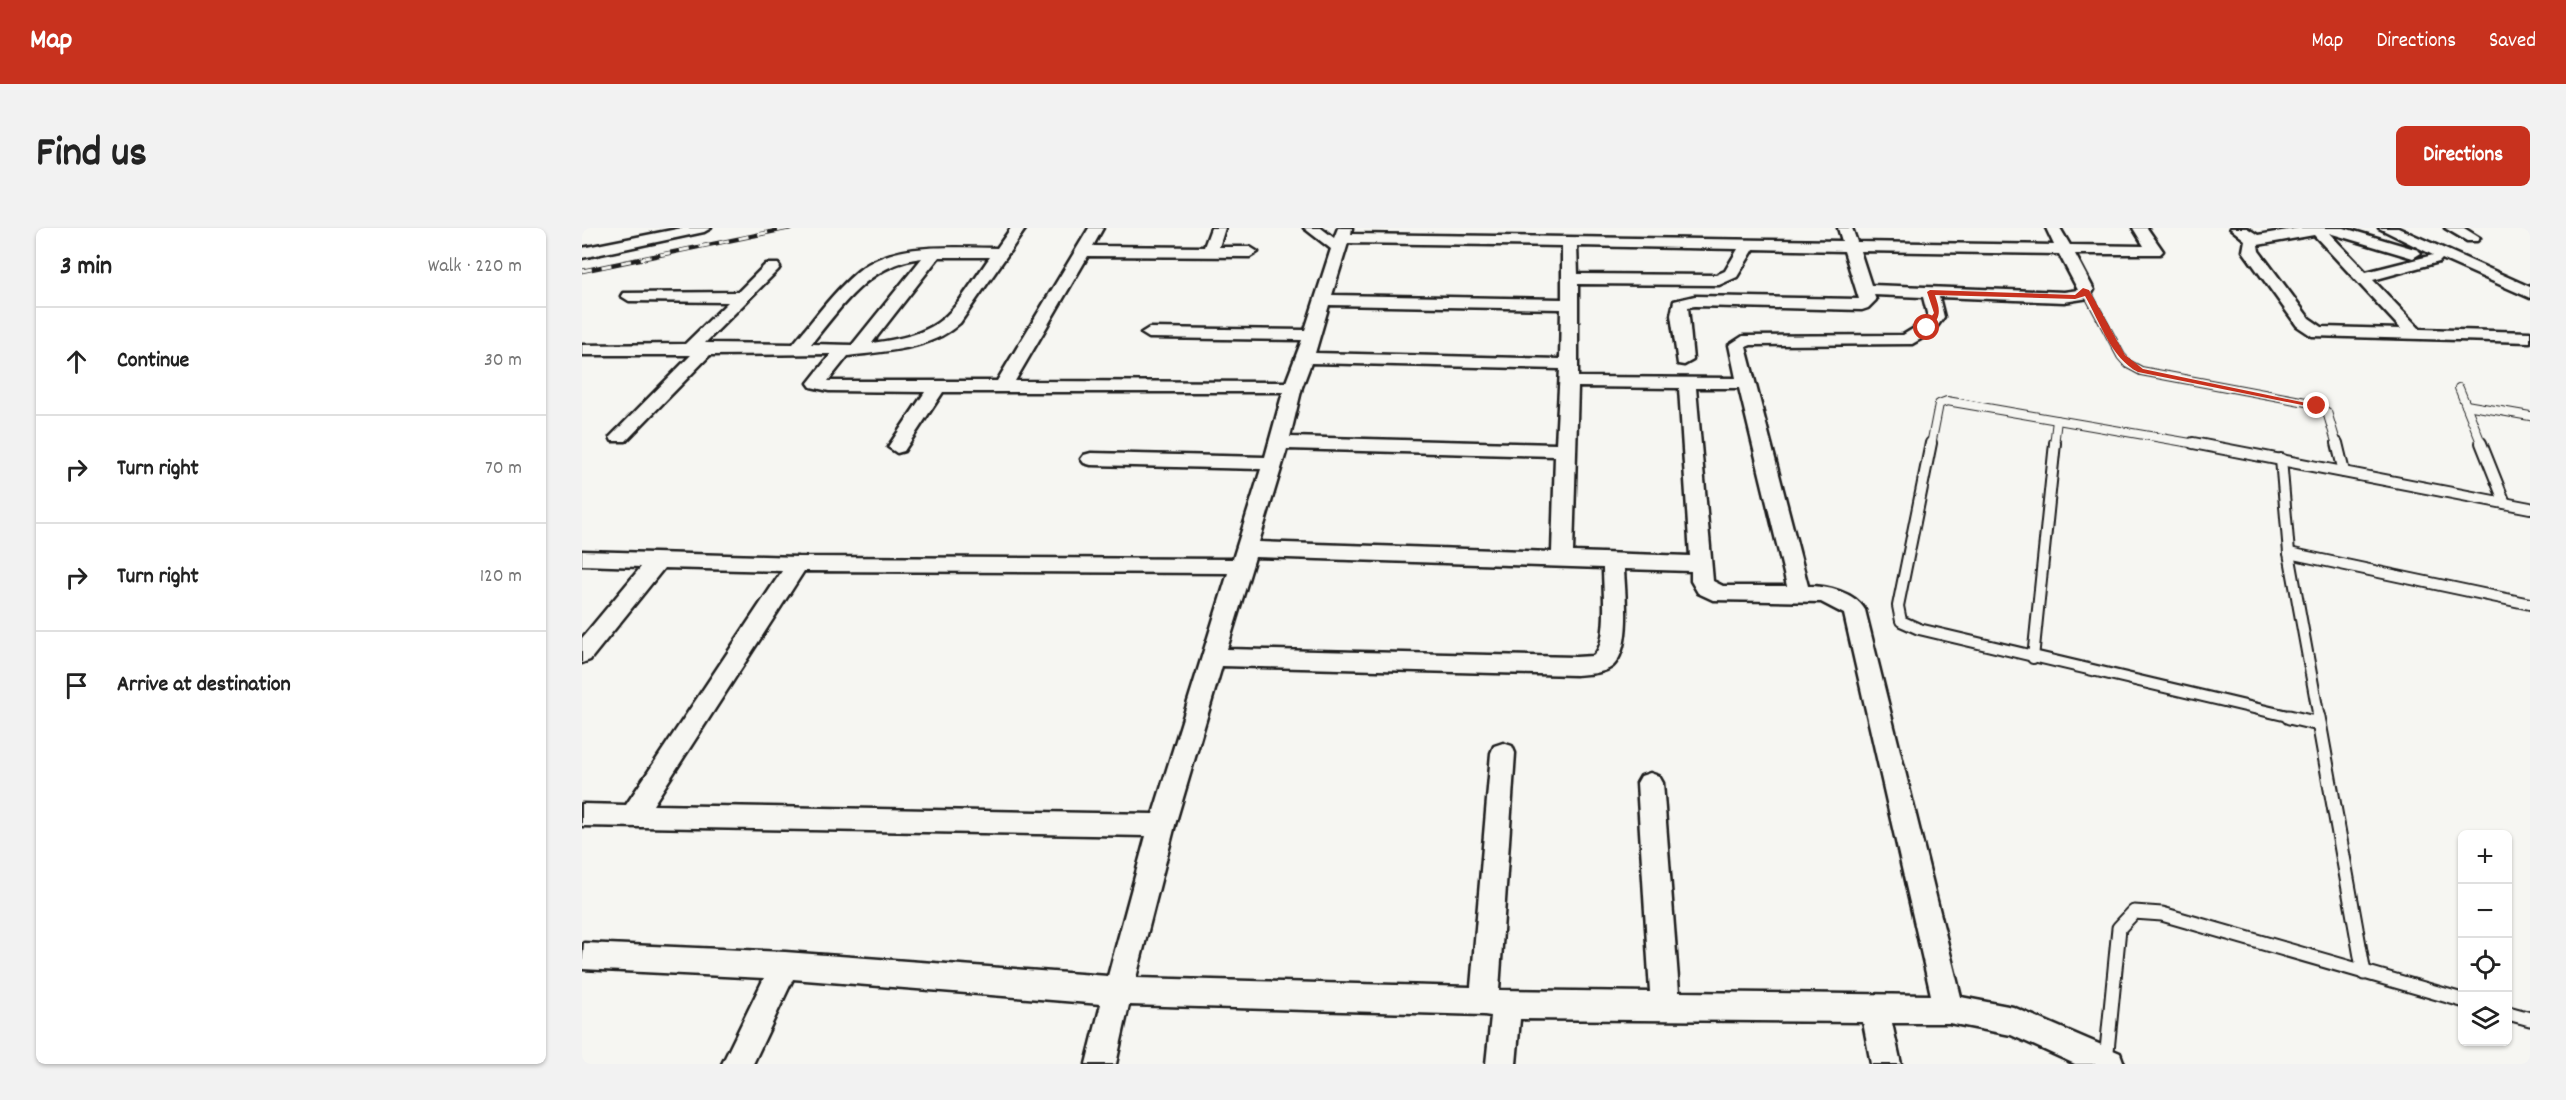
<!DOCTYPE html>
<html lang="en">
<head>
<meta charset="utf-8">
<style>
  body { margin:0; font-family:Dekko,sans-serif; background:#f2f2f2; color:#222 }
  .controls { position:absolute; right:18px; bottom:18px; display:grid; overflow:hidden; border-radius:9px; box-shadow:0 2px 4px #0004 }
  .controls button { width:54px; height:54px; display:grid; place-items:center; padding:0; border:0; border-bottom:2px solid #e0e0e0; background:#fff; color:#222; font:30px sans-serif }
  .stop { position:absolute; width:18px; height:18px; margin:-14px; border:4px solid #c8321e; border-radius:50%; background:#fff }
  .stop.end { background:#c8321e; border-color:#fff; box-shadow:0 2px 6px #0008 }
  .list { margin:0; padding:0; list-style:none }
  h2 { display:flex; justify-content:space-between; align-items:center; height:78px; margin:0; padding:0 24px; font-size:26px }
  h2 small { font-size:20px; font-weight:400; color:#767676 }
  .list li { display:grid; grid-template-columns:39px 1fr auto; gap:18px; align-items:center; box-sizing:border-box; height:108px; padding:0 24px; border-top:2px solid #e0e0e0 }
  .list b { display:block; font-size:22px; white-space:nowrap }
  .list em { font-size:20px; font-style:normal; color:#767676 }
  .icon { flex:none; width:33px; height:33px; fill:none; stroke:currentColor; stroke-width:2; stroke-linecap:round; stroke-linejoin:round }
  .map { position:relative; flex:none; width:1948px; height:836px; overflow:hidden; border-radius:9px }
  header { display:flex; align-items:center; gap:36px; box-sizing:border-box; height:84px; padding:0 30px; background:#c8321e; color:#fff }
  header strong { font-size:28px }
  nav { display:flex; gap:33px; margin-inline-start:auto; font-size:21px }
  .intro { display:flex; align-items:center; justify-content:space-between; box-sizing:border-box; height:144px; padding:0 36px }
  h1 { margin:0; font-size:42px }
  .button { padding:15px 27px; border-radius:9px; background:#c8321e; color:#fff; font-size:21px; font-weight:700 }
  main { display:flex; gap:36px; padding:0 36px }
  aside { flex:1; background:#fff; border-radius:9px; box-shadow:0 2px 4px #0004 }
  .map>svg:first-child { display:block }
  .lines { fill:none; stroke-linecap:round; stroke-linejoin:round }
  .lane-far2-casing { stroke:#1c1c1c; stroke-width:10 }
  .lane-far1-casing { stroke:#1c1c1c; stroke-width:14 }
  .lane-casing { stroke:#1c1c1c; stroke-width:17 }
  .street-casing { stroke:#1c1c1c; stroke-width:5 }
  .lane-far2 { stroke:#f6f6f2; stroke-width:8 }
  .lane-far1 { stroke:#f6f6f2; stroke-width:10 }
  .lane { stroke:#f6f6f2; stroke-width:13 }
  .street { fill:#f6f6f2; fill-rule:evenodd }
  .rail-casing { stroke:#1c1c1c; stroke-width:4.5 }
  .rail { stroke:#f6f6f2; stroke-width:3; stroke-dasharray:10; stroke-linecap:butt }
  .route { fill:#c8321e }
</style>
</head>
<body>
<header>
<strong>Map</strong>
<nav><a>Map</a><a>Directions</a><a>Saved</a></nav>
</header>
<div class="intro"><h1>Find us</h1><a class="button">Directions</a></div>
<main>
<aside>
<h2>3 min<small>Walk · 220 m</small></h2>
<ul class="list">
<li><svg class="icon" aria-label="ahead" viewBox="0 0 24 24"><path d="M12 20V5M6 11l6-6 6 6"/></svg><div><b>Continue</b></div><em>30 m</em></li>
<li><svg class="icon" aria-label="right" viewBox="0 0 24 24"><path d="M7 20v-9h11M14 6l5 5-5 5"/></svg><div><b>Turn right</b></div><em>70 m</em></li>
<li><svg class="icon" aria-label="right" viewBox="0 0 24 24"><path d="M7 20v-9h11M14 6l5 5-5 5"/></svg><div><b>Turn right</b></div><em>120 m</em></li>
<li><svg class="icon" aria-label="arrive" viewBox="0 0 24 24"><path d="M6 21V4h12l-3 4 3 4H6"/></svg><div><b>Arrive at destination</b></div></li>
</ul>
</aside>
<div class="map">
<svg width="1948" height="836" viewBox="0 0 1948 836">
  <rect width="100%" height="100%" fill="#f6f6f2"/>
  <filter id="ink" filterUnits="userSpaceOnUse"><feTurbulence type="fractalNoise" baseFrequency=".0167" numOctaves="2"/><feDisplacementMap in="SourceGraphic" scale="12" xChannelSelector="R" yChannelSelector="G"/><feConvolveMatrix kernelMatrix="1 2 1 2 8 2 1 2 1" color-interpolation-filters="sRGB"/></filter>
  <g filter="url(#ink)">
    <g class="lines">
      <defs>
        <g id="lane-far2">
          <path d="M1504,62L1539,128L1546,136L1559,143L1724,174L1745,184L1755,217"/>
          <path d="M1877,160L1900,217"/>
          <path d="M1884,177L1948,188"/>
          <path d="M1349,217L1357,176L1365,173L1620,217"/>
          <path d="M1472,217L1475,192"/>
        </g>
        <g id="lane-far1">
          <path d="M1349,215L1316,378L1319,393L1337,401L1714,490"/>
          <path d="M1611,215L1948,280"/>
          <path d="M1755,215L1762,244"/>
          <path d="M1899,215L1923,275"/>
          <path d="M1699,231L1707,325L1737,490"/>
          <path d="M1707,325L1948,376"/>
          <path d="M1451,430L1473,215"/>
        </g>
        <g id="lane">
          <path d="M1707,489L1737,496"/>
          <path d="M1736,489L1782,745"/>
          <path d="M1926,785L1948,791"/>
          <path d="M1524,833L1537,700L1552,684L1580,686L1880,772"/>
        </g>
        <g id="street">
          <path d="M100,0H129L122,4L0,30V20Z"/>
          <path d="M429,0H444L378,95C349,122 304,123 266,128L246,153H415L507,0H521L511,18L622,19L629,0H643L637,19H668L676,24L668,29L506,28L433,153L704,154L720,112L567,110L559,105L567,100L723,102L749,21L722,0H739L752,10L756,0H770L769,6L1260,13L1256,0H1270L1275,14L1472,17L1464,0H1478L1488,17L1562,18L1551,0H1565L1581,23L1578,26H1493L1512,62L1507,70L1482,74L1357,69L1362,89L1351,104L1330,116L1169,117L1164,119L1226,358C1245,358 1273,364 1283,382L1379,769L1431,779L1538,825L1542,836H1493L1429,807L1367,795H1310L1319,836H1289L1281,794L938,791L934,836H904L909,788L902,787L547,777L534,836H504L519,776L211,751L171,836H140L182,750L0,741L2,715L203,724L526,748L564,608L0,598V576L44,577L200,343L82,340L8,432L0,435V410L59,339L0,337V323L216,329L651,331L679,241L509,237L502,235L499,231L502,227L509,225L683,229L701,164H361L322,223L315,225L306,219L343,164L247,163L229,159L226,155L249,126L128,127L44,213H30L28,209L109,127H0V117L103,116L146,74L47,73L39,68L41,65L156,64L184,36H196L198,39L196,42L123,115L211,116C232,91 251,64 276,43C313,13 370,20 415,20ZM766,15L980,18V71L750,67ZM995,18L1156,21L1143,43L1134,47L996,46ZM1172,21L1262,23L1277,71L1113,68L1092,73L1089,87L1096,136L1102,137L1111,132L1106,79L1113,78L1280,82L1286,80L1294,72L1292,67L1341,69L1346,89L1339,96L1321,107L1161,108L1147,117L1154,150L996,149V56L1137,57L1155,49ZM1278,23L1477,26L1496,62L1482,64L1289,57ZM357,29H408C367,87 365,105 290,115ZM340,30L270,117L229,116C261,77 287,36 340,30ZM747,77L979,81L978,131L733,125ZM729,135L978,141L974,216L708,209L720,159ZM996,159L1097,160L1108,328L991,324ZM1114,160H1157L1205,358H1141L1131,353ZM705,221L973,228L970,324L677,314ZM673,329L1021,340C1021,360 1027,416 1011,428L994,429L645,421ZM1042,341L1109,343V353L1116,365L1131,372L1239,374L1262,386L1349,767L1097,764L1081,555L1077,548L1068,545L1059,548L1055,555L1068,764L917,762L933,525L930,518L921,515L912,518L909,525L889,759L554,750L593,597L640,438L994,447C1005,446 1021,446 1031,438C1050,420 1043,365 1042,341ZM222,343L646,345L571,586L71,577Z"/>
          <path d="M1648,0H1665L1676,7L1717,0H1762L1836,22L1839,25L1831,30L1747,5L1784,44L1851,27L1797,0H1816L1948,59V70L1860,31L1857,34L1791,52L1838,101L1948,104V114L1730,108L1715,98L1661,23L1663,12ZM1732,7L1819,101L1740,99L1727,90L1677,23L1676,17Z"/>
          <path d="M1863,0H1882L1898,10L1895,13H1885Z"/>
        </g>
      </defs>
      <!-- lane-far2 casing -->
      <use href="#lane-far2" class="lane-far2-casing"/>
      <!-- lane-far1 casing -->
      <use href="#lane-far1" class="lane-far1-casing"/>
      <!-- lane casing -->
      <use href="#lane" class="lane-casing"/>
      <!-- street casing -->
      <use href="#street" class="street-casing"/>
      <!-- lane-far2 -->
      <use href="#lane-far2" class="lane-far2"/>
      <!-- lane-far1 -->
      <use href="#lane-far1" class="lane-far1"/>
      <!-- lane -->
      <use href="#lane" class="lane"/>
      <!-- street -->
      <use href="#street" class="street"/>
      <defs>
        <path id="rail" d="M0,43L208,0"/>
      </defs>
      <!-- rail casing -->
      <use href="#rail" class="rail-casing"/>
      <!-- rail -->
      <use href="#rail" class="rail"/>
    </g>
  </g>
  <!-- route -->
  <path class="route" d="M1501,60L1507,62L1543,127L1561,141L1739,178L1735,180L1556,144C1529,130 1518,94 1503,68L1493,71L1353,67C1358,82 1360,89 1347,101L1341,100L1352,85L1345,64L1348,62L1493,67Z"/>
</svg>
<div class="controls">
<button>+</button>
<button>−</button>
<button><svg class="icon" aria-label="locate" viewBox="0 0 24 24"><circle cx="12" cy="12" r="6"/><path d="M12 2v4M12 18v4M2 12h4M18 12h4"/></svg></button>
<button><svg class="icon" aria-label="layers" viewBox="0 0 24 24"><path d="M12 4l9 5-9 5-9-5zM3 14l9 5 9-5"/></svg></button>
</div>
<div class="stop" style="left:1345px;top:100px"></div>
<div class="stop end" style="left:1735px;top:178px"></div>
</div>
</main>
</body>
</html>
